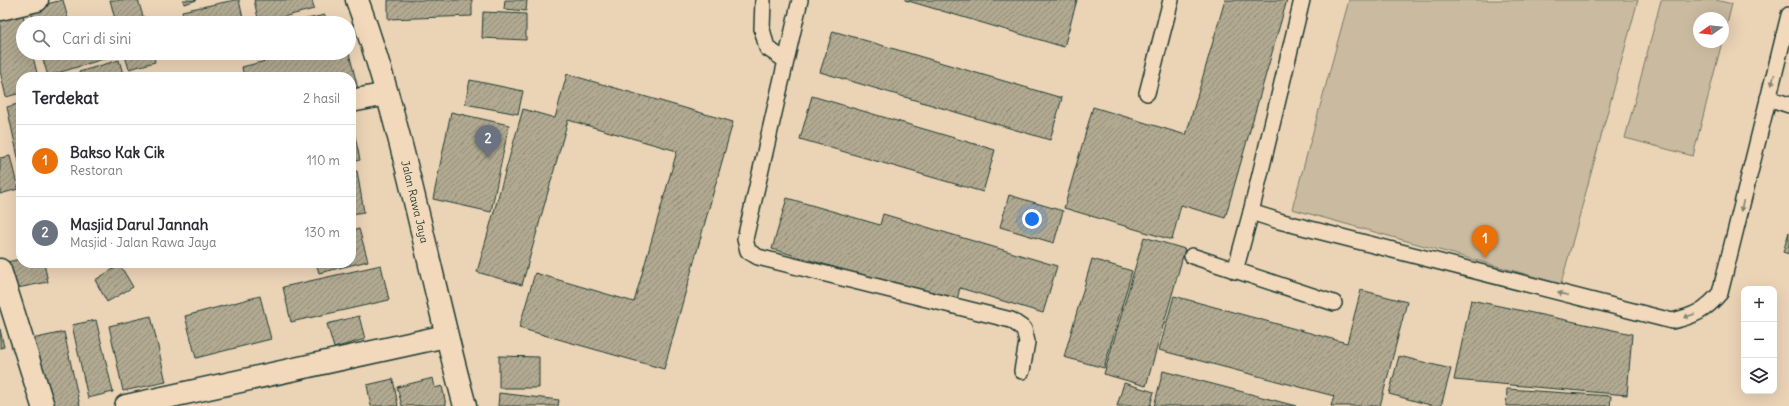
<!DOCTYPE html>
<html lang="id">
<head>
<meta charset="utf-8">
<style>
  body { margin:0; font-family:Delius,sans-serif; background:#f7f7f7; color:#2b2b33 }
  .controls { position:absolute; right:12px; bottom:12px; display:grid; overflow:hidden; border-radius:8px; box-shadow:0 4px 16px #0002 }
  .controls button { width:36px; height:36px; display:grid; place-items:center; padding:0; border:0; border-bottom:1px solid #e1e1e2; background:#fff; color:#2b2b33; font:20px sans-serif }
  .compass { position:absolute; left:1693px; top:12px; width:36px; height:36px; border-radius:50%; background:#fff; box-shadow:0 4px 16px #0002; rotate:256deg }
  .you { position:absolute; left:1032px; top:219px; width:14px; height:14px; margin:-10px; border:3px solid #fff; border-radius:50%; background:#1a73e8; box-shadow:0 0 0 6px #1a73e833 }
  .badge { display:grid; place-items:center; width:26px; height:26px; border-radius:50%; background:#d1495b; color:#fff; font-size:13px; font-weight:700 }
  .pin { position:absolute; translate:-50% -33px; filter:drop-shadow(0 1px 2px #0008) }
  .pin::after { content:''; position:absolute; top:21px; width:14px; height:12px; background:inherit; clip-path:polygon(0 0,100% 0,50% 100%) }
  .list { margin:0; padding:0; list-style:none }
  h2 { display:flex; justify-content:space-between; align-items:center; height:52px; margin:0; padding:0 16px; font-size:17px }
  h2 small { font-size:13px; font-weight:400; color:#7c7c81 }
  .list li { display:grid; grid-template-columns:26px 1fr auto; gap:12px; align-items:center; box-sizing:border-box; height:72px; padding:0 16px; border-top:1px solid #e1e1e2 }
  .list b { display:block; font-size:15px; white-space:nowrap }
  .list p { margin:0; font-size:13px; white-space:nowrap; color:#7c7c81 }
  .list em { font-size:13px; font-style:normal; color:#7c7c81 }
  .icon { flex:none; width:22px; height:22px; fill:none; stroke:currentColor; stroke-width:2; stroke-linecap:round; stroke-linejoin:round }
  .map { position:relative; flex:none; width:1789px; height:406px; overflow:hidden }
  .search { position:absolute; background:#fff; box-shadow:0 4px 16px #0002; left:16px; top:16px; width:340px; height:44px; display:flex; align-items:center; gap:10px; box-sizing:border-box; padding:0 14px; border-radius:22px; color:#7c7c81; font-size:15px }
  .panel { position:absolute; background:#fff; box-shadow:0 4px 16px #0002; left:16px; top:72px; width:340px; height:196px; border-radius:16px }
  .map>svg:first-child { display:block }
  .pitch { fill:#c9baa0; stroke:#747c6a }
  .building { fill:url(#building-hatch); stroke:#1f3d34 }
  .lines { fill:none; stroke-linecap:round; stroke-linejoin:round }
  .lane-casing { stroke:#1f3d34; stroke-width:18 }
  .street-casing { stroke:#1f3d34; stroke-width:25 }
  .lane { stroke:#f3d9bb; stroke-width:15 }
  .street { stroke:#f3d9bb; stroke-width:22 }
  .oneway { fill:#7e8371 }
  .labels { text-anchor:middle; stroke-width:3; stroke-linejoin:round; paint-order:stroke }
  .street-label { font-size:11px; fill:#1f3d34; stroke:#f3d9bb }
</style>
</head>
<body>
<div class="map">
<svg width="1789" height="406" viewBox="0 0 1789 406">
  <defs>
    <pattern id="building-hatch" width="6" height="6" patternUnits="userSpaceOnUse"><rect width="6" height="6" fill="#b2a991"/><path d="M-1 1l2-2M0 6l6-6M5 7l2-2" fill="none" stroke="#908b77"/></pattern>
  </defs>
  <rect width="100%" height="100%" fill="#ebd3b6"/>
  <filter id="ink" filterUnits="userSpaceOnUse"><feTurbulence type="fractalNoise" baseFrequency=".025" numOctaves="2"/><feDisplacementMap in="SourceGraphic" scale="8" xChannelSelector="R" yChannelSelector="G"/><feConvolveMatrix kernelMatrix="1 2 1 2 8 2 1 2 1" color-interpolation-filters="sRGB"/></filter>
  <g filter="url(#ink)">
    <!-- pitch -->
    <g class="pitch">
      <path d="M1349,0H1638L1561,284L1292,209Z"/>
      <path d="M1661,0H1716L1732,4L1723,40V18H1699V42H1722L1693,156L1625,138Z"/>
    </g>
    <!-- building -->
    <g class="building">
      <path d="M63,0L69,23H34L30,8Z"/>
      <path d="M110,0H138L145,23H116Z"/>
      <path d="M183,0H197L184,4Z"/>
      <path d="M235,0H239L244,23H184L182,11Z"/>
      <path d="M254,0H312L314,9L259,23Z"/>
      <path d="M388,0H472V16L388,19Z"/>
      <path d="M505,0H527L526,11L504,9Z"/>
      <path d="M905,0H1077L1064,47Z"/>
      <path d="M1225,0H1287L1225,218L1181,205L1172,240L1064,208L1093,107L1186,135Z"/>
      <path d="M21,8L25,23H23V53H32L38,77H21V93L6,97L0,71V13Z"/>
      <path d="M483,12L526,14V40L482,38Z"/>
      <path d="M325,15L326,23H289Z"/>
      <path d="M833,31L1062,98L1050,140L820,72Z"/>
      <path d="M41,53H112L113,56L48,76Z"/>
      <path d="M124,53H153L155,62L129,69Z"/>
      <path d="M297,53H349L358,89L351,91V77H244L242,67Z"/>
      <path d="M119,60L124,77H81L79,72Z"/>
      <path d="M567,74L733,122L664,369L519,328L535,273L634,302L677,151L568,120L522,285L477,272L523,109L555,118Z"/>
      <path d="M470,80L523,91L518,114L465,104Z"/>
      <path d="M812,96L995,150L983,192L800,139Z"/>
      <path d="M21,103V162H19L7,107Z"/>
      <path d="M451,112L509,125L491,212L433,199Z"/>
      <path d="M351,117L360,160L351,162Z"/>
      <path d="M10,156L18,189L0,194V158Z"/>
      <path d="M357,171L364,212L351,214V172Z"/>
      <path d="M1009,195L1063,211L1054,243L1000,227Z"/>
      <path d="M787,198L880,225L883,214L1057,266L1043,313L960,288L956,303L772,249Z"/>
      <path d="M359,229L368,261L319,273L316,263H351V231Z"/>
      <path d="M1789,232V254L1783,252Z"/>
      <path d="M1144,237L1185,249L1146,386L1104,374Z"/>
      <path d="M21,259V263H44L48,282L7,290L2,263Z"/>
      <path d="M1092,259L1132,271L1104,368L1064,357Z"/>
      <path d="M120,265L133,287L107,302L95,280Z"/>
      <path d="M381,265L389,300L291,322L283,287Z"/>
      <path d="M1361,290L1407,302L1380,406H1331L1334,396L1159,350L1174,296L1347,343Z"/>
      <path d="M260,296L271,339L196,358L185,316Z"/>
      <path d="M1471,300L1632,334L1627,395L1454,380Z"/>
      <path d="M151,316L166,382L123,391L109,326Z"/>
      <path d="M359,316L365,339L334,348L327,324Z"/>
      <path d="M96,320L113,392L88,398L72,325Z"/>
      <path d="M0,329L4,347L0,348Z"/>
      <path d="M64,332L80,406H47L32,339Z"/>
      <path d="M499,356L539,357V388H499Z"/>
      <path d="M1399,356L1451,369L1441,406H1434L1389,394Z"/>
      <path d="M1163,371L1296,406H1154Z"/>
      <path d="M433,378L435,388L442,386L446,405L402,406L397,387Z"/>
      <path d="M393,379L398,406H371L367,385Z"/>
      <path d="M1124,383L1154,392L1150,406H1117Z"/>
      <path d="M1507,389L1611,396L1610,406H1506Z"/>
      <path d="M499,393L559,400L558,406H498Z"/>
    </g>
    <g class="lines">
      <defs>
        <g id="lane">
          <path d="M763,0L762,29L767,48L785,60"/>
          <path d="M800,0L745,239L748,251L758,257L1011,320L1024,329L1027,342L1022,371"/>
          <path d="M1302,0L1251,212L1279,221L1672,321C1694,316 1705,311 1720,293L1789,15"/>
          <path d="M1147,93L1171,0"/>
          <path d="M1768,98L1789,105"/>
          <path d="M1192,256L1334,303"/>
          <path d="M1235,271L1251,212"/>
        </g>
        <g id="street">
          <path id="s1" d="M357,0C405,132 428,271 465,406"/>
          <path d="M0,9L37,0"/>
          <path d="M351,101L387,94"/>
          <path d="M0,270L43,406"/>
          <path d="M126,406L446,336"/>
        </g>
      </defs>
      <!-- lane casing -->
      <use href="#lane" class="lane-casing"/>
      <!-- street casing -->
      <use href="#street" class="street-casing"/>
      <!-- lane -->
      <use href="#lane" class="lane"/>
      <!-- street -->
      <use href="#street" class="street"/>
    </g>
    <!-- one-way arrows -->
    <defs><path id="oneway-solid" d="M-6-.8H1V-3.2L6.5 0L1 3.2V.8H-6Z"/></defs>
    <g class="oneway">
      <use href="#oneway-solid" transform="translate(1773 80) rotate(104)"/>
      <use href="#oneway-solid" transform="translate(1742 206) rotate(104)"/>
      <use href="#oneway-solid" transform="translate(1563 294) rotate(-166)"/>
      <use href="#oneway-solid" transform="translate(1689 316) rotate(161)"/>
    </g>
  </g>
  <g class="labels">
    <!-- street labels -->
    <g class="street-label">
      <text dy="4" stroke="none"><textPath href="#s1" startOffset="210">Jalan Rawa Jaya</textPath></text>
    </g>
  </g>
</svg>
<div class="controls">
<button>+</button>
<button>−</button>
<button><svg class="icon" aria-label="layers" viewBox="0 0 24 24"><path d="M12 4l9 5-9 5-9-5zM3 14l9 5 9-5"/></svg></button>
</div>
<svg class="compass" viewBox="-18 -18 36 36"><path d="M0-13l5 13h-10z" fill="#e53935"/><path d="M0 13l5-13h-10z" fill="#7c7c81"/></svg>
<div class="you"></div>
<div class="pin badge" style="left:1485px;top:258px;background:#e8710a">1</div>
<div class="pin badge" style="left:488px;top:158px;background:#6b7280">2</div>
<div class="search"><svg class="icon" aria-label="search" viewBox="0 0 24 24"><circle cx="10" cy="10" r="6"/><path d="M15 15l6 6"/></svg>Cari di sini</div>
<section class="panel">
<h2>Terdekat<small>2 hasil</small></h2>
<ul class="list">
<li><span class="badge" style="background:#e8710a">1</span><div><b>Bakso Kak Cik</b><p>Restoran</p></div><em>110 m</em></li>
<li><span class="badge" style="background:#6b7280">2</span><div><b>Masjid Darul Jannah</b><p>Masjid · Jalan Rawa Jaya</p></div><em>130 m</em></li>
</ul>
</section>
</div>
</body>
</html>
